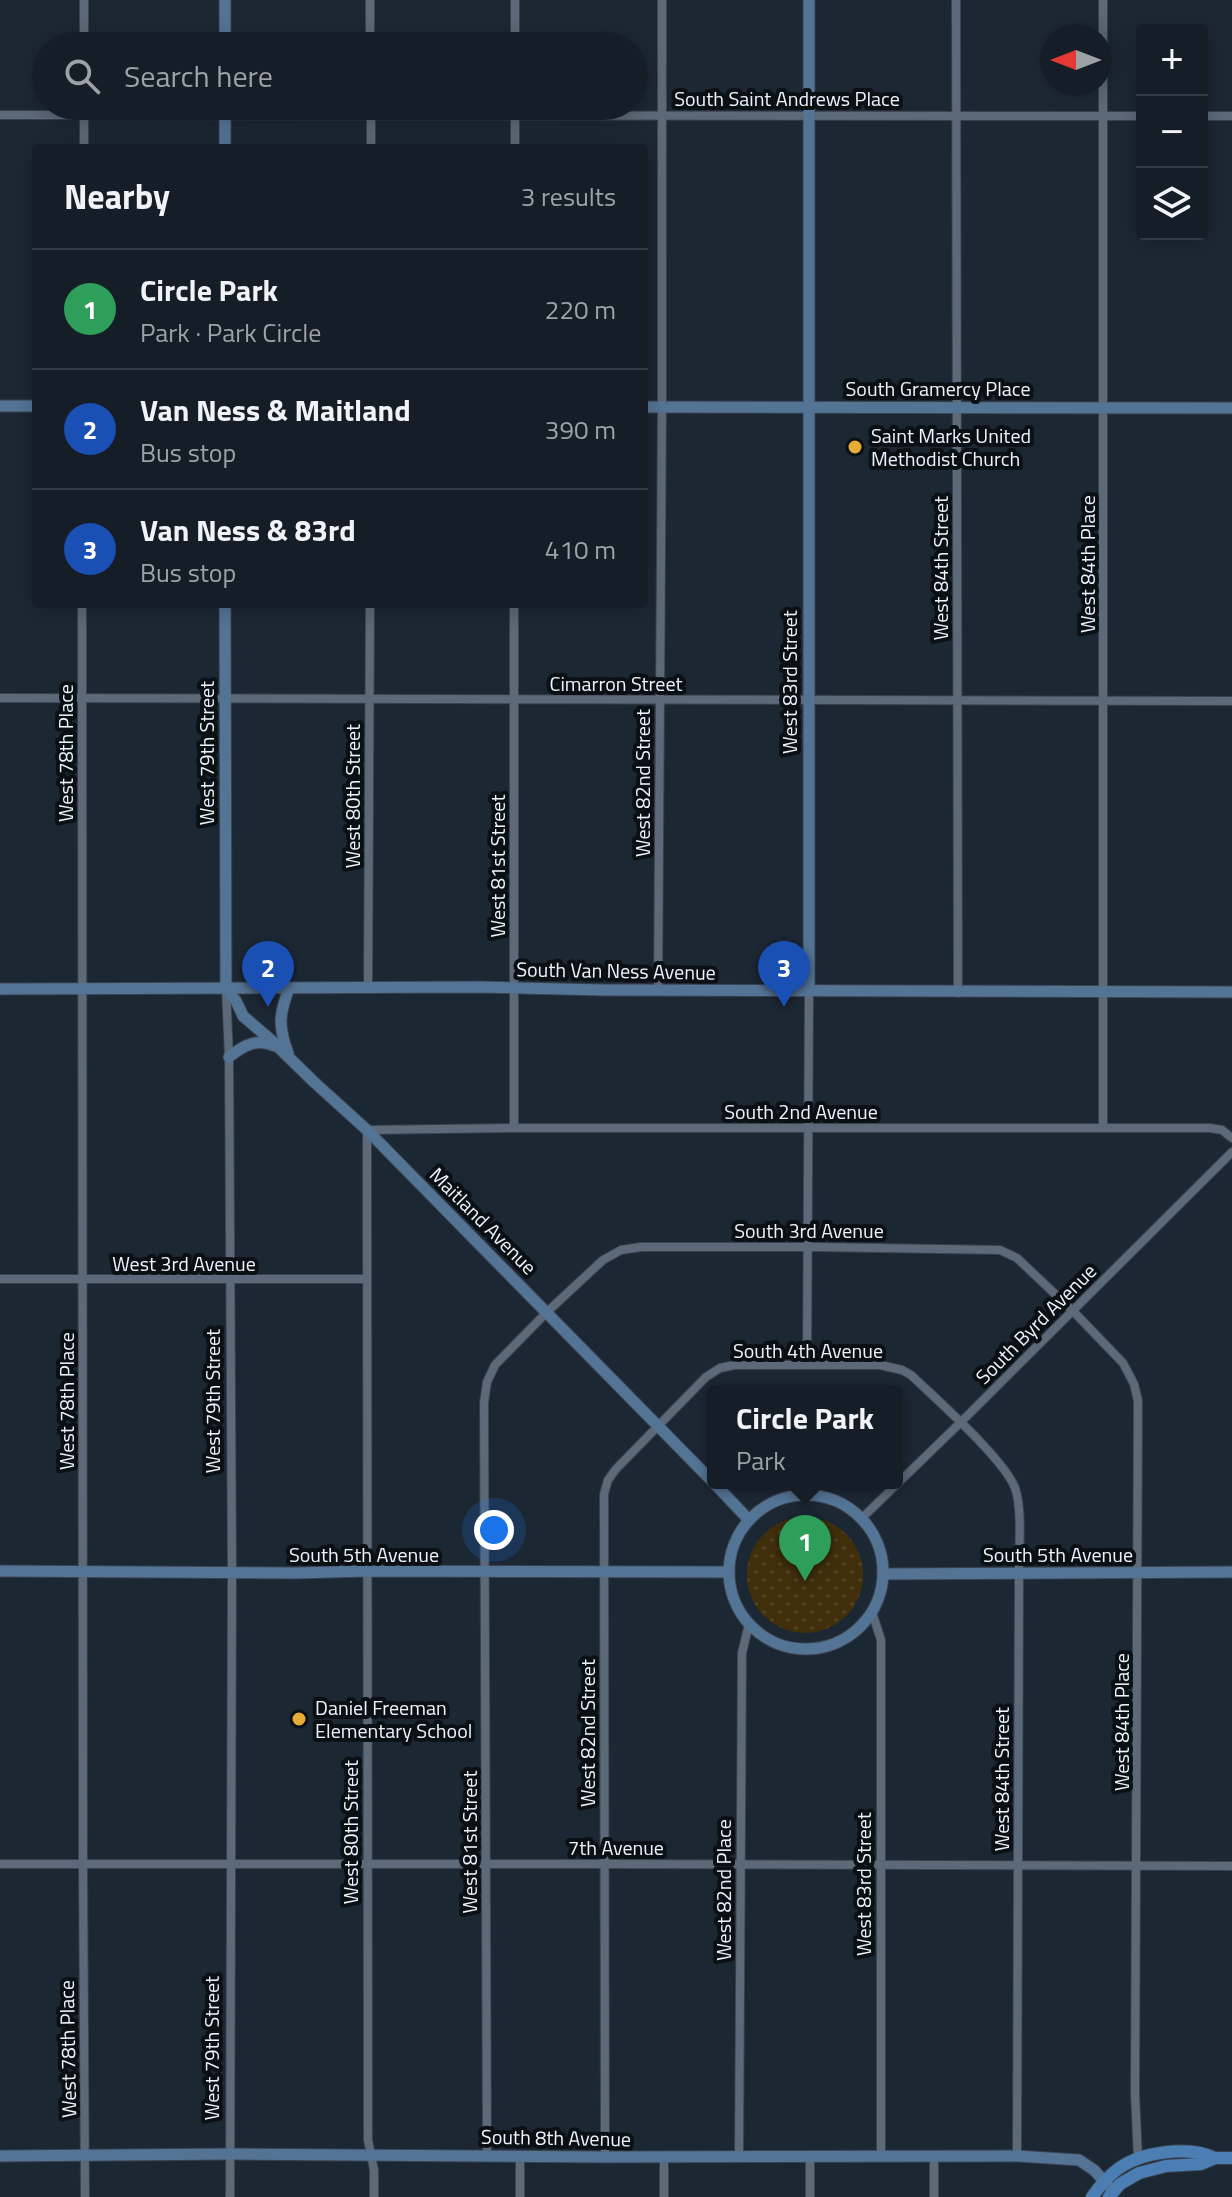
<!DOCTYPE html>
<html lang="en">
<head>
<meta charset="utf-8">
<style>
  body { margin:0; font-family:"Titillium Web",sans-serif; background:#1e262f; color:#f1f3f6 }
  .controls { position:absolute; right:24px; top:24px; display:grid; overflow:hidden; border-radius:8px; box-shadow:0 4px 20px #0003 }
  .controls button { width:72px; height:72px; display:grid; place-items:center; padding:0; border:0; border-bottom:2px solid #343b44; background:#151d27; color:#f1f3f6; font:40px sans-serif }
  .compass { position:absolute; left:1040px; top:24px; width:72px; height:72px; border-radius:50%; background:#151d27; box-shadow:0 4px 20px #0003; rotate:270deg }
  .you { position:absolute; left:494px; top:1530px; width:28px; height:28px; margin:-20px; border:6px solid #fff; border-radius:50%; background:#1a73e8; box-shadow:0 0 0 12px #1a73e833 }
  .badge { display:grid; place-items:center; width:52px; height:52px; border-radius:50%; background:#e7ac37; color:#fff; font-size:26px; font-weight:700 }
  .pin { position:absolute; translate:-50% -66px; filter:drop-shadow(0 2px 4px #0008) }
  .pin::after { content:''; position:absolute; top:42px; width:28px; height:24px; background:inherit; clip-path:polygon(0 0,100% 0,50% 100%) }
  .popup { position:absolute; left:707px; top:1385px; width:196px; height:104px; box-sizing:border-box; display:grid; place-content:center; border-radius:8px; background:#151d27; filter:drop-shadow(0 2px 6px #0005); font-size:26px; white-space:nowrap; color:#9da2a7 }
  .popup b { font-size:30px; color:#f1f3f6 }
  .popup::after { content:''; position:absolute; left:50%; top:100%; margin-left:-16px; border:16px solid transparent; border-top-color:#151d27 }
  .list { margin:0; padding:0; list-style:none }
  h2 { display:flex; justify-content:space-between; align-items:center; height:104px; margin:0; padding:0 32px; font-size:34px }
  h2 small { font-size:26px; font-weight:400; color:#9da2a7 }
  .list li { display:grid; grid-template-columns:52px 1fr auto; gap:24px; align-items:center; box-sizing:border-box; height:120px; padding:0 32px; border-top:2px solid #343b44 }
  .list b { display:block; font-size:30px; white-space:nowrap }
  .list p { margin:0; font-size:26px; white-space:nowrap; color:#9da2a7 }
  .list em { font-size:26px; font-style:normal; color:#9da2a7 }
  .icon { flex:none; width:44px; height:44px; fill:none; stroke:currentColor; stroke-width:2; stroke-linecap:round; stroke-linejoin:round }
  .map { position:relative; flex:none; width:1232px; height:2197px; overflow:hidden }
  .search { position:absolute; background:#151d27; box-shadow:0 4px 20px #0003; left:32px; top:32px; width:616px; height:88px; display:flex; align-items:center; gap:20px; box-sizing:border-box; padding:0 28px; border-radius:44px; color:#9da2a7; font-size:30px }
  .panel { position:absolute; background:#151d27; box-shadow:0 4px 20px #0003; left:32px; top:144px; width:616px; height:464px; border-radius:8px }
  .map>svg:first-child { display:block }
  .park { fill:url(#park-dots) }
  .lines { fill:none; stroke-linecap:round; stroke-linejoin:round }
  .street-casing { stroke:#39424d; stroke-width:10 }
  .secondary-casing { stroke:#39424d; stroke-width:13 }
  .primary-casing { stroke:#39424d; stroke-width:14 }
  .street { stroke:#5c6978; stroke-width:8 }
  .secondary { stroke:#547496; stroke-width:11 }
  .primary { stroke:#4b7fb4; stroke-width:12 }
  .poi-dot { fill:#e7ac37; stroke:#0b1015; stroke-width:3 }
  .labels { text-anchor:middle; stroke-width:8; stroke-linejoin:round; paint-order:stroke }
  .street-label { font-size:20px; fill:#edf4fd; stroke:#0b1015 }
  .poi-label { font-size:20px; fill:#edf4fd; stroke:#0b1015; text-anchor:start }
</style>
</head>
<body>
<div class="map">
<svg width="1232" height="2197" viewBox="0 0 1232 2197">
  <defs>
    <pattern id="park-dots" width="8" height="8" patternUnits="userSpaceOnUse" patternTransform="scale(2)"><rect width="8" height="8" fill="#412f0c"/><path d="M2 2h.1M6 6h.1" fill="none" stroke="#544424" stroke-width="1.8" stroke-linecap="round"/></pattern>
  </defs>
  <rect width="100%" height="100%" fill="#1c2734"/>
  <!-- park -->
  <circle class="park" cx="805" cy="1575" r="58"/>
  <g class="lines">
    <defs>
      <g id="street">
        <path d="M84,0V46"/>
        <path d="M370,0V46"/>
        <path d="M515,0V46"/>
        <path d="M956,0L958,993"/>
        <path d="M1103,0V1128"/>
        <path d="M371,106V148"/>
        <path d="M515,106V148"/>
        <path d="M0,115L1142,116"/>
        <path d="M1202,116H1232"/>
        <path d="M84,148V106"/>
        <path d="M82,604L83,1864L85,2197"/>
        <path d="M514,604V1128"/>
        <path d="M0,698L1232,701"/>
        <path d="M368,988L370,604"/>
        <path d="M226,989L229,1057L232,1573L230,2197"/>
        <path d="M658,990L662,407V0"/>
        <path d="M0,1279H367"/>
        <path d="M807,1365L809,991"/>
        <path d="M862,1518L960,1423L1232,1152"/>
        <path d="M872,1612L881,1640V2157"/>
        <path d="M0,1864H605L1232,1866"/>
        <path d="M487,2155L484,1403L487,1382L495,1365L547,1312L603,1260L621,1250L641,1247H818L1000,1250L1017,1258L1072,1310L1123,1363L1134,1384L1138,1401L1135,2094L1138,2158"/>
        <path d="M520,2156V2197"/>
        <path d="M605,2157L604,1494L608,1480L616,1469L706,1377L720,1368L735,1365H880L902,1370L911,1375C935,1398 1009,1463 1016,1491C1022,1512 1019,1549 1019,1572L1017,2156"/>
        <path d="M664,2157V2197"/>
        <path d="M739,2157L742,1653L749,1624"/>
        <path d="M810,2157V2197"/>
        <path d="M934,2157V2197"/>
        <path d="M374,2197V2170L368,2140L367,1130L514,1128H1210L1222,1130L1232,1138"/>
      </g>
      <g id="secondary">
        <path d="M225,0V46"/>
        <path d="M225,106V148"/>
        <path d="M0,406H36"/>
        <path d="M644,407L1232,408"/>
        <path d="M225,604L226,988L236,1001L243,1016L271,1040L314,1082L367,1130L713,1482"/>
        <path d="M0,989L481,987L604,990L1232,992"/>
        <path d="M809,991V0"/>
        <path d="M288,1053C278,1026 279,1015 289,988"/>
        <path d="M229,1057C244,1045 257,1038 275,1046"/>
        <path d="M714,1483L749,1520"/>
        <circle cx="806" cy="1572" r="77"/>
        <path d="M0,1571L296,1573L367,1571L729,1572"/>
        <path d="M883,1574L1232,1572"/>
        <path d="M0,2156L230,2154L605,2157L1017,2156L1079,2160L1094,2170L1113,2191"/>
      </g>
      <g id="primary">
        <path d="M1092,2197C1099,2187 1107,2177 1118,2169C1141,2152 1189,2145 1215,2158"/>
        <path d="M1109,2197L1120,2184L1139,2173L1166,2166L1201,2164L1215,2158H1232"/>
      </g>
    </defs>
    <!-- street casing -->
    <use href="#street" class="street-casing"/>
    <!-- secondary casing -->
    <use href="#secondary" class="secondary-casing"/>
    <!-- primary casing -->
    <use href="#primary" class="primary-casing"/>
    <!-- street -->
    <use href="#street" class="street"/>
    <!-- secondary -->
    <use href="#secondary" class="secondary"/>
    <!-- primary -->
    <use href="#primary" class="primary"/>
  </g>
  <!-- markers -->
  <g class="poi-dot">
    <circle cx="855" cy="447" r="8"/>
    <circle cx="299" cy="1719" r="8"/>
  </g>
  <g class="labels">
    <!-- street labels -->
    <g class="street-label">
      <text x="787" y="106">South Saint Andrews Place</text>
      <text x="938" y="396">South Gramercy Place</text>
      <text transform="translate(1088 564) rotate(-90)" y="7">West 84th Place</text>
      <text transform="translate(941 568) rotate(-90)" y="7">West 84th Street</text>
      <text transform="translate(790 682) rotate(-90)" y="7">West 83rd Street</text>
      <text x="616" y="691">Cimarron Street</text>
      <text transform="translate(66 753) rotate(-90)" y="7">West 78th Place</text>
      <text transform="translate(207 753) rotate(-90)" y="7">West 79th Street</text>
      <text transform="translate(643 783) rotate(-90)" y="7">West 82nd Street</text>
      <text transform="translate(353 796) rotate(-90)" y="7">West 80th Street</text>
      <text transform="translate(498 866) rotate(-90)" y="7">West 81st Street</text>
      <text transform="translate(616 971) rotate(1)" y="7">South Van Ness Avenue</text>
      <text x="801" y="1119">South 2nd Avenue</text>
      <text transform="translate(483 1221) rotate(45)" y="7">Maitland Avenue</text>
      <text x="809" y="1238">South 3rd Avenue</text>
      <text x="184" y="1271">West 3rd Avenue</text>
      <text transform="translate(1036 1324) rotate(-45)" y="7">South Byrd Avenue</text>
      <text x="808" y="1358">South 4th Avenue</text>
      <text transform="translate(67 1401) rotate(-90)" y="7">West 78th Place</text>
      <text transform="translate(213 1401) rotate(-90)" y="7">West 79th Street</text>
      <text x="364" y="1562">South 5th Avenue</text>
      <text x="1058" y="1562">South 5th Avenue</text>
      <text transform="translate(1122 1722) rotate(-90)" y="7">West 84th Place</text>
      <text transform="translate(588 1733) rotate(-90)" y="7">West 82nd Street</text>
      <text transform="translate(1002 1779) rotate(-90)" y="7">West 84th Street</text>
      <text transform="translate(351 1832) rotate(-90)" y="7">West 80th Street</text>
      <text transform="translate(470 1842) rotate(-90)" y="7">West 81st Street</text>
      <text x="616" y="1855">7th Avenue</text>
      <text transform="translate(864 1884) rotate(-90)" y="7">West 83rd Street</text>
      <text transform="translate(724 1890) rotate(-90)" y="7">West 82nd Place</text>
      <text transform="translate(212 2048) rotate(-90)" y="7">West 79th Street</text>
      <text transform="translate(68 2049) rotate(-91)" y="7">West 78th Place</text>
      <text transform="translate(556 2138) rotate(1)" y="7">South 8th Avenue</text>
    </g>
    <!-- poi labels -->
    <g class="poi-label">
      <text x="871" y="443">Saint Marks United<tspan x="871" dy="23">Methodist Church</tspan></text>
      <text x="315" y="1715">Daniel Freeman<tspan x="315" dy="23">Elementary School</tspan></text>
    </g>
  </g>
</svg>
<div class="controls">
<button>+</button>
<button>−</button>
<button><svg class="icon" aria-label="layers" viewBox="0 0 24 24"><path d="M12 4l9 5-9 5-9-5zM3 14l9 5 9-5"/></svg></button>
</div>
<svg class="compass" viewBox="-18 -18 36 36"><path d="M0-13l5 13h-10z" fill="#e53935"/><path d="M0 13l5-13h-10z" fill="#9da2a7"/></svg>
<div class="you"></div>
<div class="pin badge" style="left:805px;top:1581px;background:#2e9e5b">1</div>
<div class="popup"><b>Circle Park</b>Park</div>
<div class="pin badge" style="left:268px;top:1007px;background:#1a4fb4">2</div>
<div class="pin badge" style="left:784px;top:1007px;background:#1a4fb4">3</div>
<div class="search"><svg class="icon" aria-label="search" viewBox="0 0 24 24"><circle cx="10" cy="10" r="6"/><path d="M15 15l6 6"/></svg>Search here</div>
<section class="panel">
<h2>Nearby<small>3 results</small></h2>
<ul class="list">
<li><span class="badge" style="background:#2e9e5b">1</span><div><b>Circle Park</b><p>Park · Park Circle</p></div><em>220 m</em></li>
<li><span class="badge" style="background:#1a4fb4">2</span><div><b>Van Ness &amp; Maitland</b><p>Bus stop</p></div><em>390 m</em></li>
<li><span class="badge" style="background:#1a4fb4">3</span><div><b>Van Ness &amp; 83rd</b><p>Bus stop</p></div><em>410 m</em></li>
</ul>
</section>
</div>
</body>
</html>
